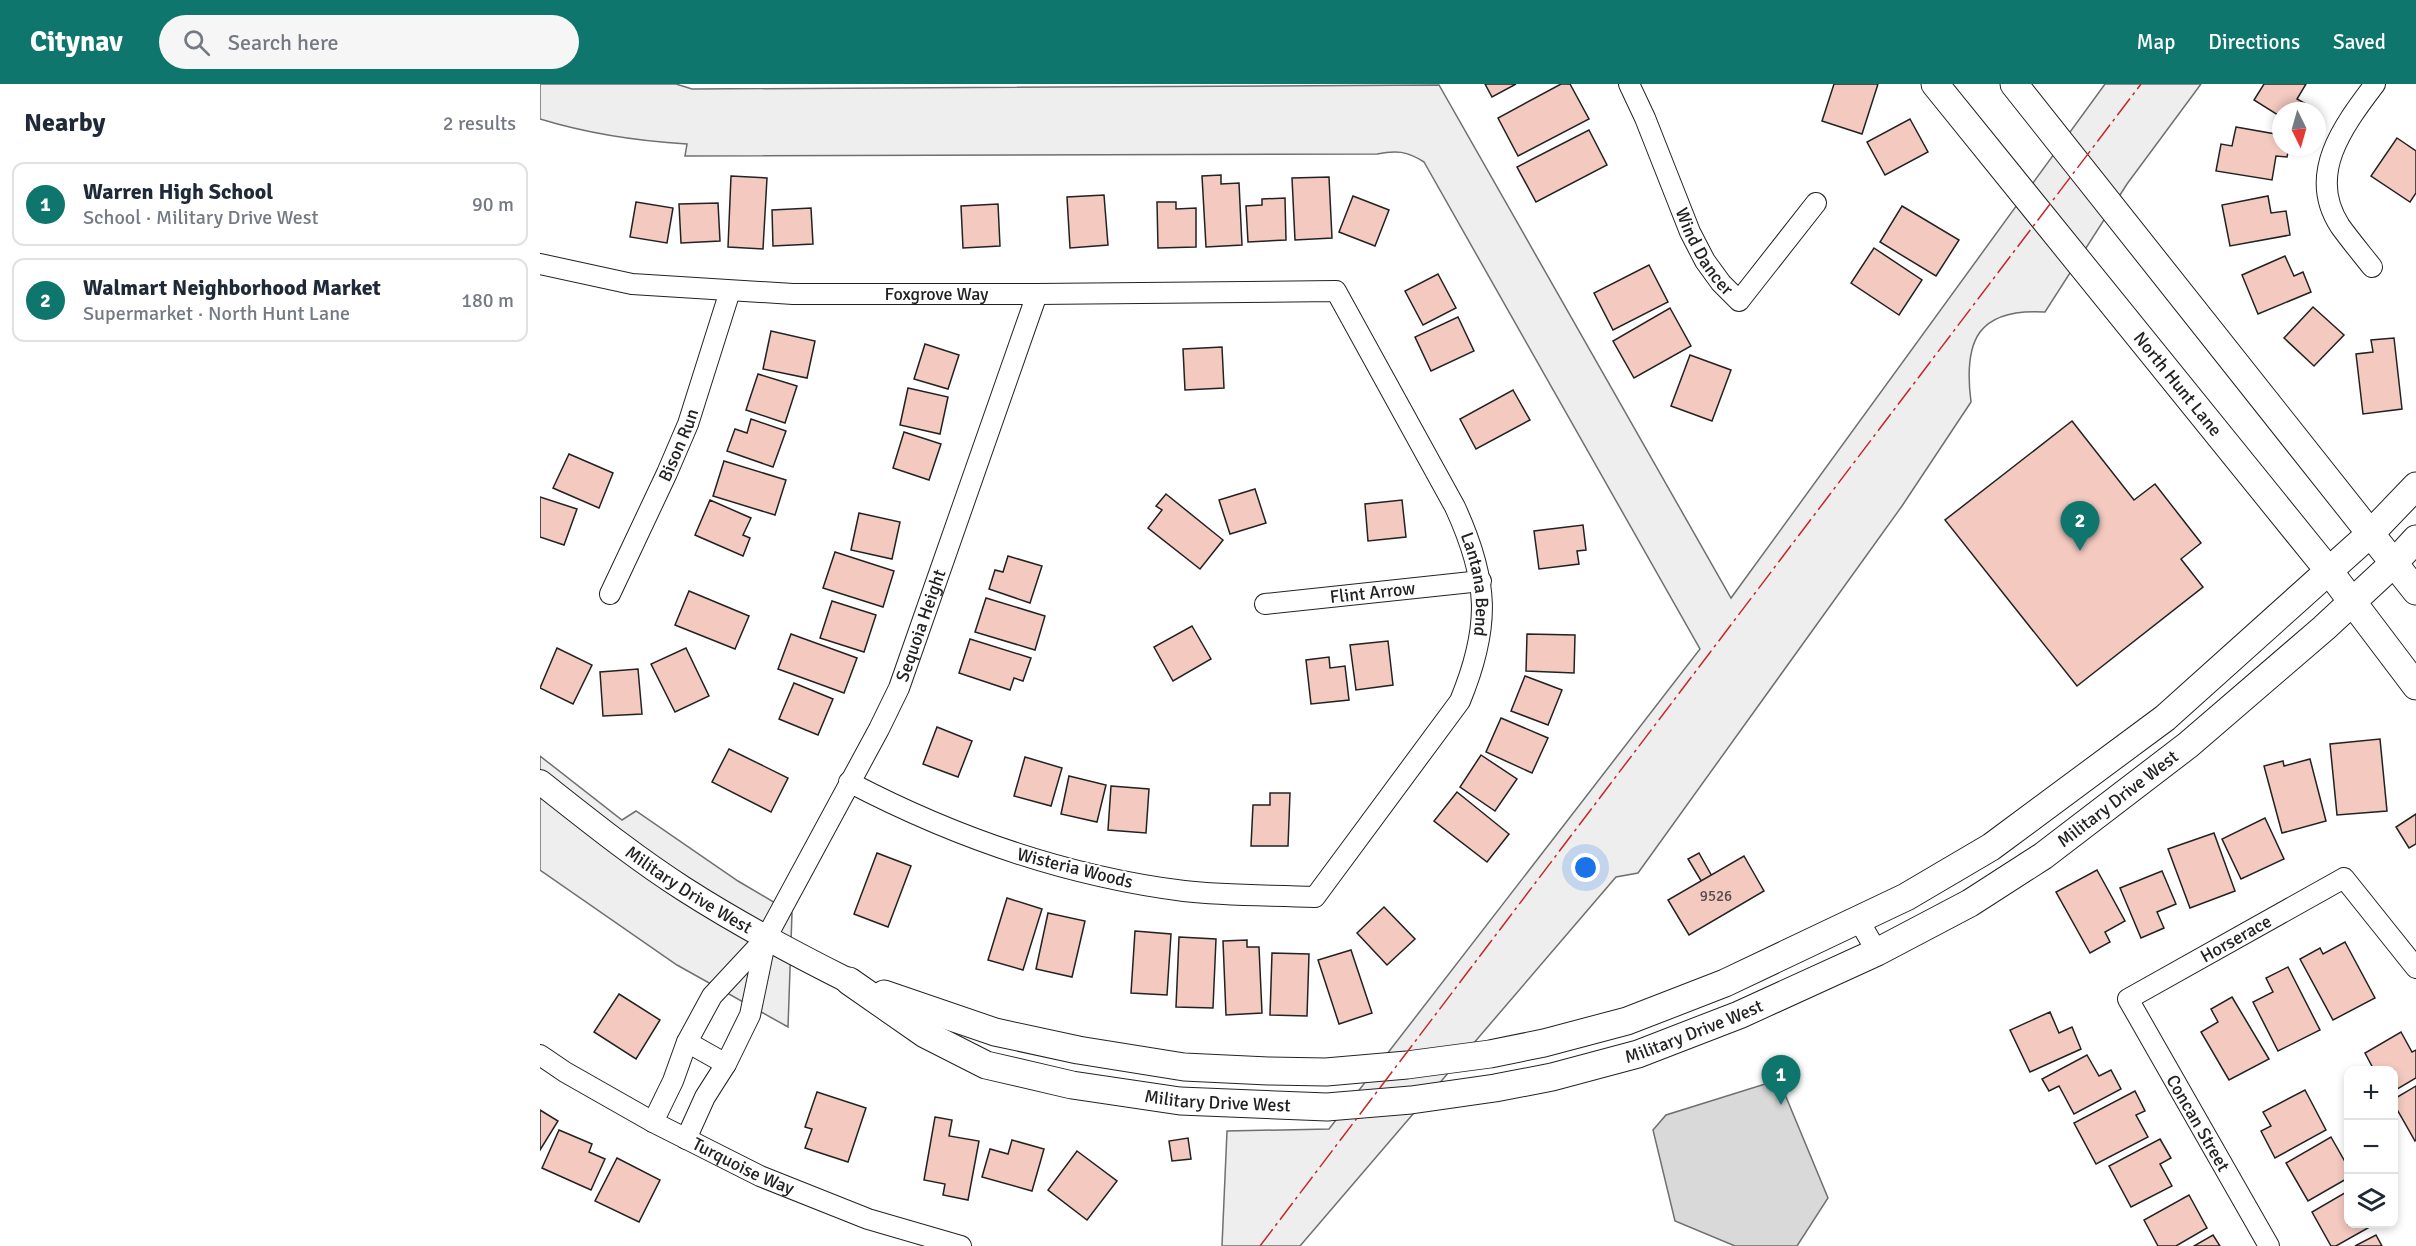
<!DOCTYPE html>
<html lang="en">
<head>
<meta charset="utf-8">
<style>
  body { margin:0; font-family:Signika,sans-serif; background:#f6f6f7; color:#1f2937 }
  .controls { position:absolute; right:18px; bottom:18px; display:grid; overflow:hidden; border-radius:12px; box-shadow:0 3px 9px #0003 }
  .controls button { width:54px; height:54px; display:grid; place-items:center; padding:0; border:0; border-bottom:2px solid #e0e1e3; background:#fff; color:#1f2937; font:30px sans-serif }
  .compass { position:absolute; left:1732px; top:18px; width:54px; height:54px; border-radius:50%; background:#fff; box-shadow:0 3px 9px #0003; rotate:175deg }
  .you { position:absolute; left:1046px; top:784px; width:21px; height:21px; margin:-15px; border:4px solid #fff; border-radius:50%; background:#1a73e8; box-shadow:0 0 0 9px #1a73e833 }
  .badge { display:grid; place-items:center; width:39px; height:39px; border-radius:50%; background:#0f766e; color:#fff; font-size:20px; font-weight:700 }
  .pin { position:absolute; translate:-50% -50px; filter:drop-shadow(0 2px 3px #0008) }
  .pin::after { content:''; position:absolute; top:32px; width:21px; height:18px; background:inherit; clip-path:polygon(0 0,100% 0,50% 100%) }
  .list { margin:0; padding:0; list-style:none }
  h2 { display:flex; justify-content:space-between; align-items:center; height:78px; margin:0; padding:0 24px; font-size:26px }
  h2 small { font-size:20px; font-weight:400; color:#747a83 }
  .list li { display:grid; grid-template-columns:39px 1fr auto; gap:18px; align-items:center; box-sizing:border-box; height:84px; margin:0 12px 12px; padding:0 12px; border:2px solid #e0e1e3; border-radius:12px }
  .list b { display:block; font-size:22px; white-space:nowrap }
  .list p { margin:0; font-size:20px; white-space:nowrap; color:#747a83 }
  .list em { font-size:20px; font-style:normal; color:#747a83 }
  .icon { flex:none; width:33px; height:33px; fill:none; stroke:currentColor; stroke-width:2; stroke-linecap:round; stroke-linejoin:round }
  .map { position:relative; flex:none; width:1876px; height:1162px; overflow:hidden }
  header { display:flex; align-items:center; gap:36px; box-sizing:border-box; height:84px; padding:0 30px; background:#0f766e; color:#fff }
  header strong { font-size:28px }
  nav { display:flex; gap:33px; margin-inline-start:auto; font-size:21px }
  .search { width:420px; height:54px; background:#f6f6f7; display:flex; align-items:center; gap:15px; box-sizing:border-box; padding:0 21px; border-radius:33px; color:#747a83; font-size:22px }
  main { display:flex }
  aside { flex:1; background:#fff }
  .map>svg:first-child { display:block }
  .green { fill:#eee; stroke:#6f6f6f; stroke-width:1.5 }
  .water { fill:#d9d9d9; stroke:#6f6f6f; stroke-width:1.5 }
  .building { fill:#f3c9c0; stroke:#222; stroke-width:1.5 }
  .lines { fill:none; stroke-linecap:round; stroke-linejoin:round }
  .minor-casing { stroke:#222; stroke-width:22 }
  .tertiary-casing { stroke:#222; stroke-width:26 }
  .secondary-casing { stroke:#222; stroke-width:29 }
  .minor { stroke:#fff; stroke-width:20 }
  .tertiary { stroke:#fff; stroke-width:24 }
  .secondary { stroke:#fff; stroke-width:27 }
  .power { stroke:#c62828; stroke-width:1.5; stroke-dasharray:21 4.5 3 4.5; stroke-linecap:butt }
  .labels { text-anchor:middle; stroke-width:4.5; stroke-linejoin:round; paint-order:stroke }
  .number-label { font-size:15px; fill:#564c4a }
  .street-label { font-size:18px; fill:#222; stroke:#fff }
</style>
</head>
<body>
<header>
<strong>Citynav</strong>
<div class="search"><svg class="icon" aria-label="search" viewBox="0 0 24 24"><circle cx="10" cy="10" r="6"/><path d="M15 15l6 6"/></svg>Search here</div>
<nav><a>Map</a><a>Directions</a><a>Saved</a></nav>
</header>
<main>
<aside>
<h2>Nearby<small>2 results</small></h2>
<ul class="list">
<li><span class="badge">1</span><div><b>Warren High School</b><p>School · Military Drive West</p></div><em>90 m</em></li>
<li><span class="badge">2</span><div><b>Walmart Neighborhood Market</b><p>Supermarket · North Hunt Lane</p></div><em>180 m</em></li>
</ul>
</aside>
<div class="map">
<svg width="1876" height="1162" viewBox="0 0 1876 1162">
  <rect width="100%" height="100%" fill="#fff"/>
  <!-- green -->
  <g class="green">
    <path d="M0,0H136L152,5L899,1L1191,514L1565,0H1661L1587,100L1505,228C1438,224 1423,256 1431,318L1362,422L1098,789L1076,793L760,1162H682L687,1047L789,1045L1160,565L884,78C867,67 856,66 837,70L145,72L147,60C96,57 49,50 0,35Z"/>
    <path d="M0,672L82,736L96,727L198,797L252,829L248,943L137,881L0,786Z"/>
  </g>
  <!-- water -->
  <path class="water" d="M1225,1000L1244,1008L1288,1114L1257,1162H1195L1135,1137L1113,1046L1126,1031Z"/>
  <!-- building -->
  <g class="building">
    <path d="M945,0H976L952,13Z"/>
    <path d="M1021,0H1030L1049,35L978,72L958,34Z"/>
    <path d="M1294,0H1338L1322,50L1282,37Z"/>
    <path d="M1724,0H1766L1757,15L1768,21L1765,27H1741V33L1714,16Z"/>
    <path d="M1370,35L1388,68L1345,91L1327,58Z"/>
    <path d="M1696,43L1741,51V63H1749L1747,73L1736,72L1732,96L1676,87L1681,60L1692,62Z"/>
    <path d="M1049,46L1067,81L996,118L977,83Z"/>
    <path d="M1857,54L1876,67V109L1870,118L1831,92Z"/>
    <path d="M681,91V100L699,99L702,161L666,163L662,92Z"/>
    <path d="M191,92L227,94L223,165L188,163Z"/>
    <path d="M789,93L792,154L755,156L752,94Z"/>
    <path d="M564,111L568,161L530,164L527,113Z"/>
    <path d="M813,112L849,126L835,162L799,148Z"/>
    <path d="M1728,112L1731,129L1746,127L1750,151L1690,162L1682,121Z"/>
    <path d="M745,114L746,156L708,158L706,122L722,121V115Z"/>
    <path d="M96,118L133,124L127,159L90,153Z"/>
    <path d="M617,118H636V125L656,124V163L618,164Z"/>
    <path d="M178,119L180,157L141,159L139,120Z"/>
    <path d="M458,120L460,162L423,164L421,122Z"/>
    <path d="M1362,122L1419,156L1396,192L1340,158Z"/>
    <path d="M271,124L273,160L233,162L232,126Z"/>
    <path d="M1334,164L1382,196L1359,231L1311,199Z"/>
    <path d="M1745,172L1754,192L1763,188L1771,208L1718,230L1702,191Z"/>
    <path d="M1109,181L1128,218L1073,246L1054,209Z"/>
    <path d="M898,190L916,224L883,241L865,207Z"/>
    <path d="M1773,223L1804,251L1774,282L1744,254Z"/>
    <path d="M1130,224L1151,262L1094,294L1073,257Z"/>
    <path d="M918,233L934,267L891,287L875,253Z"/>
    <path d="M231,247L275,257L267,294L223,285Z"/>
    <path d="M1854,254L1862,325L1823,330L1816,270L1833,268L1831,256Z"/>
    <path d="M385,260L419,271L408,305L374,295Z"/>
    <path d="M682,263L684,304L645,306L643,265Z"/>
    <path d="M1150,271L1191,286L1172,337L1131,322Z"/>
    <path d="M218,290L257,302L245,339L206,326Z"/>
    <path d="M368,304L408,313L400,350L360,341Z"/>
    <path d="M973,306L990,336L936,365L920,335Z"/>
    <path d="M211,335L246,347L233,383L187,367L195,345L207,349Z"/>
    <path d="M1532,337L1594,416L1615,400L1661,459L1641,475L1663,503L1537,602L1405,436Z"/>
    <path d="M364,348L401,360L389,396L353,384Z"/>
    <path d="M29,370L73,389L59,424L13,404Z"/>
    <path d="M184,377L246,396L235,431L173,412Z"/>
    <path d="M715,405L726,439L690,450L679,416Z"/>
    <path d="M626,410L683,456L660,485L608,444L622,426L616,422Z"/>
    <path d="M0,413L37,425L24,461L0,453Z"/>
    <path d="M170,416L211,434L203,451L210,454L203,472L155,451Z"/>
    <path d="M862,416L866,453L828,457L825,420Z"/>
    <path d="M319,429L360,438L352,475L311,466Z"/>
    <path d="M1043,441L1046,466L1037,467L1039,480L999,485L994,447Z"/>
    <path d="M295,468L354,487L343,523L283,504Z"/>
    <path d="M468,472L502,482L490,519L449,505L455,486L463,488Z"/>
    <path d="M149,507L209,532L195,565L135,541Z"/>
    <path d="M446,514L505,532L495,566L435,548Z"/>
    <path d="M292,517L336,531L324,568L280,554Z"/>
    <path d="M652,542L671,575L633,597L614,563Z"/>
    <path d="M251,550L317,574L304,609L238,585Z"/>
    <path d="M987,550L1035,551L1034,589L986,587Z"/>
    <path d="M430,555L491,574L483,597L474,594L470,606L419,589Z"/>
    <path d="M848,557L853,601L816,606L810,561Z"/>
    <path d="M17,564L52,581L33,620L0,604Z"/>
    <path d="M146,564L169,612L135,628L111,580Z"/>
    <path d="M789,573L790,584L805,582L809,616L771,620L766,576Z"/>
    <path d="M98,585L102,630L63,632L60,588Z"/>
    <path d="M985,592L1022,606L1008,641L971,627Z"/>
    <path d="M254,599L293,615L278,651L239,635Z"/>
    <path d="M961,634L1008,654L992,689L946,668Z"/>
    <path d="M397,643L432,657L418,693L383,680Z"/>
    <path d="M1840,655L1847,727L1797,731L1790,660Z"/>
    <path d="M189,665L248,694L231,728L172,698Z"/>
    <path d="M941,671L977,695L955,727L920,703Z"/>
    <path d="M485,673L522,684L511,722L474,712Z"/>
    <path d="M1770,675L1786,737L1742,749L1724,682L1743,677L1744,682Z"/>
    <path d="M529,692L566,701L557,738L521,730Z"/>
    <path d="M571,702L609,705L606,749L568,746Z"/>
    <path d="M917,708L969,750L947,778L894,737Z"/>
    <path d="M730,709H750L748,762H711L713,721H730Z"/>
    <path d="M1876,730V760L1869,764L1856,743Z"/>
    <path d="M1725,734L1744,775L1701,795L1682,755Z"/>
    <path d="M1674,749L1695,807L1650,824L1628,765Z"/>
    <path d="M337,769L371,782L348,843L314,830Z"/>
    <path d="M1159,769L1173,794L1163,800L1148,775Z"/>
    <path d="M1204,772L1224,807L1149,851L1128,816Z"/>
    <path d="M1557,786L1585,837L1565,848L1570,858L1550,869L1516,808Z"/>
    <path d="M1622,787L1636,820L1617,828L1624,844L1601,854L1580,804Z"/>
    <path d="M467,814L502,825L483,886L448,876Z"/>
    <path d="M844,823L875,855L847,881L817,849Z"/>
    <path d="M508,829L545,837L532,893L496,885Z"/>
    <path d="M595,847L631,850L627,911L591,909Z"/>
    <path d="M639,853L676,855L673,924L636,923Z"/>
    <path d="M707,856V863H719L722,929L686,931L683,857Z"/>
    <path d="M1805,858L1835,914L1793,936L1760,875L1780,864L1783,870Z"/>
    <path d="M811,866L832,929L799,940L778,876Z"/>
    <path d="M732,869L769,870L767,932L730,931Z"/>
    <path d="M1748,883L1780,946L1738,967L1713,918L1733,908L1726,894Z"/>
    <path d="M79,910L120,936L96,975L54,948Z"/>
    <path d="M1692,913L1729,975L1689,996L1661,948L1678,938L1671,925Z"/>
    <path d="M1510,928L1519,949L1532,943L1541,965L1490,988L1470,946Z"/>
    <path d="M1861,948L1872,968L1876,966V994L1854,1007V986H1834L1825,969Z"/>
    <path d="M1547,971L1559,992L1571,986L1581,1005L1534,1030L1519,1002L1509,1007L1502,995Z"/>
    <path d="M1876,1002V1056L1875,1057L1854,1020V1015Z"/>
    <path d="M1765,1006L1786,1046L1735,1074L1721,1047L1731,1042L1723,1028Z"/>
    <path d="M1595,1007L1605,1027L1596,1031L1608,1053L1556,1080L1534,1039Z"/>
    <path d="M277,1008L326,1024L308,1078L265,1064L272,1045L265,1043Z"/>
    <path d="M0,1026L18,1037L0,1066Z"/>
    <path d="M395,1033L412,1036L409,1052L439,1057L428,1116L403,1111L405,1100L384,1096Z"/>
    <path d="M19,1046L52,1060L49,1068L65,1075L51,1106L2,1084Z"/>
    <path d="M1791,1053L1808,1083V1094L1768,1117L1746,1079Z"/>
    <path d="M648,1054L651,1075L632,1077L629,1057Z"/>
    <path d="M1620,1055L1631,1074L1620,1080L1632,1102L1591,1123L1569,1082Z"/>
    <path d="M472,1056L504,1065L492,1107L442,1093L450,1065L468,1070Z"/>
    <path d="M537,1067L577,1097L547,1136L508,1106Z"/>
    <path d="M77,1074L120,1096L99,1138L55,1117Z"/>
    <path d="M1808,1107V1140H1835L1796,1162H1791L1772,1128Z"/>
    <path d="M1649,1111L1667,1144L1636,1162H1618L1604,1136Z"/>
    <path d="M1673,1151L1680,1162H1654Z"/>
    <path d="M1836,1151L1842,1162H1815Z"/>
  </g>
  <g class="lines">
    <defs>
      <g id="minor">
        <path id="s1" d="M1089,0L1105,34L1150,148L1165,177L1181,199L1199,217L1276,119"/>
        <path id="s2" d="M0,180L92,200L253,210H497L796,207L915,423C949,497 951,542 920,617L775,813C732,811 687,812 644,807C525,792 414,753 309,698"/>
        <path d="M1832,183C1821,169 1810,156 1800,142C1766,90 1804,41 1835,0"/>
        <path id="s3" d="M70,510L127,389L148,340L190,207"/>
        <path id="s4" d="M725,520L941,497"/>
        <path d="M1318,835L1337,868"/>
        <path d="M147,958L186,980"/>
        <path id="s5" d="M0,971L25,988L113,1038L220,1092L328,1135L421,1162"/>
        <path id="s6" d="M113,1038L133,997L147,958L172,912L226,854L339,645L359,604L497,210"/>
        <path d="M146,1055L165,1013L186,980L210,931L226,854"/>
        <path id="s7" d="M1729,1162L1588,915L1804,794L1876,884"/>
      </g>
      <g id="tertiary">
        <path id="s8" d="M0,698C47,735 94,773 144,805C197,839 253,869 309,897"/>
      </g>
      <g id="secondary">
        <path id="s9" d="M1395,0L1789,487L1876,602"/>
        <path d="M1474,0L1876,507"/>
        <path id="s10" d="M309,897L385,950L446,981L532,1001L640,1017L787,1023L871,1016L955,1004L1012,993L1098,970L1199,931L1337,868L1430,819L1503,772L1648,661L1784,544L1854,479L1876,455"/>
        <path d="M344,910L455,948L538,966L644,983L728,987L786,988L867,981L950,970L1004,959L1087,937L1185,899L1366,813L1451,763L1625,634L1831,449L1876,402"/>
      </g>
    </defs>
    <!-- minor casing -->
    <use href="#minor" class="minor-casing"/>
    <!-- tertiary casing -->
    <use href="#tertiary" class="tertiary-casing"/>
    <!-- secondary casing -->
    <use href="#secondary" class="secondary-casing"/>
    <!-- minor -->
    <use href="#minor" class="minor"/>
    <!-- tertiary -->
    <use href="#tertiary" class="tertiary"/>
    <!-- secondary -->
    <use href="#secondary" class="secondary"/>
    <!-- power -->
    <path class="power" d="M720,1162L1601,0"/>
  </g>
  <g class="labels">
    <!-- number labels -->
    <g class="number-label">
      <text x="1176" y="817">9526</text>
    </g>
    <!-- street labels -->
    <g class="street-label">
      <text dy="6" stroke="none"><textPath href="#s1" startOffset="184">Wind Dancer</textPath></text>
      <text dy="6" stroke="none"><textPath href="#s2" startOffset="399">Foxgrove Way</textPath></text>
      <text dy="6" stroke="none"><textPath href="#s9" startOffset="386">North Hunt Lane</textPath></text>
      <text dy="6" stroke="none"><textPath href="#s3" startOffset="164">Bison Run</textPath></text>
      <text dy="6" stroke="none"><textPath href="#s2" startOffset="1126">Lantana Bend</textPath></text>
      <text dy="6" stroke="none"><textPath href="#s4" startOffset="108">Flint Arrow</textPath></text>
      <text dy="6" stroke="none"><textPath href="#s6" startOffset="568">Sequoia Height</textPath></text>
      <text dy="6" stroke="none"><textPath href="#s10" startOffset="1368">Military Drive West</textPath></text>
      <text transform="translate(535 784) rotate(14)" y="6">Wisteria Woods</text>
      <text dy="6" stroke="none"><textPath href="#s8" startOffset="184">Military Drive West</textPath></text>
      <text dy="6" stroke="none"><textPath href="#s7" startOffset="408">Horserace</textPath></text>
      <text dy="6" stroke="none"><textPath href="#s10" startOffset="882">Military Drive West</textPath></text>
      <text dy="6" stroke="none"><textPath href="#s10" startOffset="396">Military Drive West</textPath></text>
      <text transform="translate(1658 1039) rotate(60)" y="6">Concan Street</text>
      <text dy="6" stroke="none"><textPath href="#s5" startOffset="232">Turquoise Way</textPath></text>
    </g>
  </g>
</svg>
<div class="controls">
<button>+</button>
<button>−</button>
<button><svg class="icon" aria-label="layers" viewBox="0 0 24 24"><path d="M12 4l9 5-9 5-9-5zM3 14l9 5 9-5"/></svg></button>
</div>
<svg class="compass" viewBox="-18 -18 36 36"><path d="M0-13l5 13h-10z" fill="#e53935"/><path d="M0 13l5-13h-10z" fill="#747a83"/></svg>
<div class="you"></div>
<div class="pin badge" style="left:1241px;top:1021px">1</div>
<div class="pin badge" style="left:1540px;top:467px">2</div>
</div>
</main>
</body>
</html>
